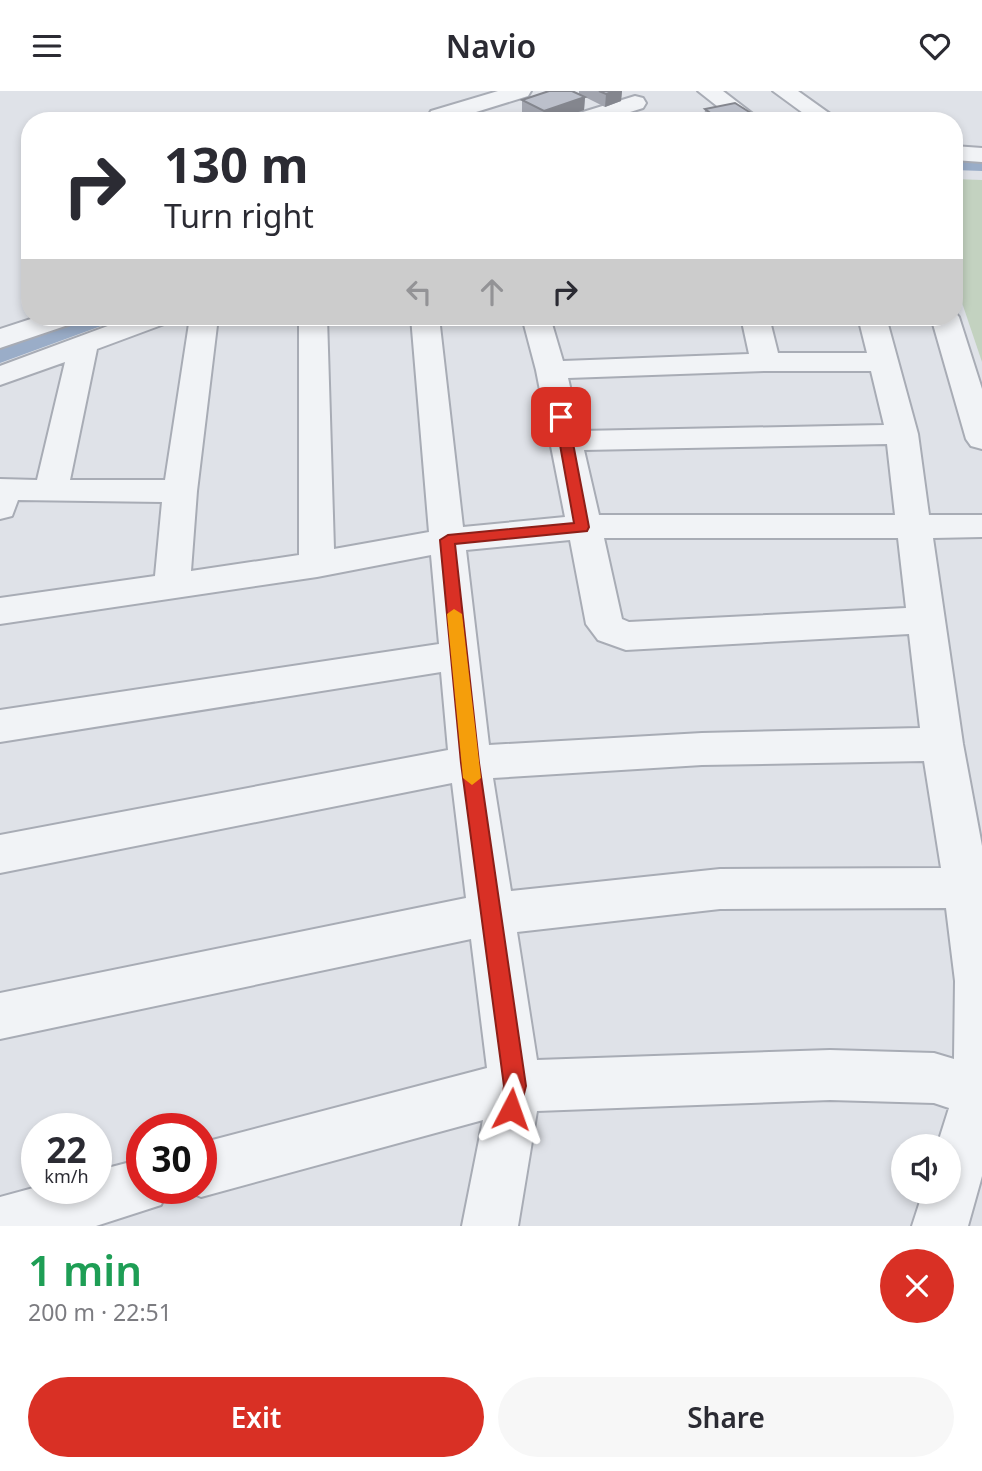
<!DOCTYPE html>
<html lang="en">
<head>
<meta charset="utf-8">
<style>
	:root { --surface:#fff; --page:#f7f7f7; --text:#2b2b33; --muted:#7c7c81; --accent:#d93025 }
	body { margin:0; font-family:"Noto Sans",sans-serif; background:var(--page); color:var(--text); height:100vh; display:flex; flex-direction:column; font-size:26px; white-space:nowrap }
	* { box-sizing:border-box; margin:0 }
	p { font-size:23px; color:var(--muted) }
	.icon { flex:none; width:38px; height:38px; fill:none; stroke:currentColor; stroke-width:2; stroke-linecap:round; stroke-linejoin:round }
	.map { position:relative; height:1135px; overflow:hidden }
	.drawer { display:flex; flex-direction:column; background:var(--surface); flex:1 }
	.drawer>* { flex:none }
	.top-card { position:absolute; left:21px; top:21px; width:942px; height:214px; border-radius:28px; box-shadow:0 4px 10px #0003; background:#fff; color:var(--text); overflow:hidden }
	.tools { position:absolute; left:891px; top:1043px; display:grid; gap:14px }
	.tools a { display:grid; place-items:center; width:70px; height:70px; border-radius:50%; background:var(--surface); box-shadow:0 4px 10px #0003; font-size:35px }
	.speed { position:absolute; left:21px; top:1022px; display:flex; gap:14px; font-size:35px; font-weight:700; text-align:center }
	.speed>* { display:grid; place-content:center; width:91px; height:91px; border-radius:50%; background:var(--surface); box-shadow:0 4px 10px #0003; line-height:1 }
	.speed small { font-size:18px; font-weight:400 }
	.speed .limit { border:10px solid #d22; background:#fff; color:#111 }
	.pin { position:absolute; display:grid; place-items:center; width:60px; height:60px; color:#fff; margin:-30px; border-radius:14px; box-shadow:0 4px 10px #0006 }
	.me { position:absolute; width:77px; margin:-38px; rotate:4deg; stroke-linejoin:round; filter:drop-shadow(0 0 5px #0008) }
	.turn { display:flex; align-items:center; gap:24px; height:147px; padding:0 28px; font-size:32px }
	.turn .icon { width:91px; height:91px; stroke-width:2.5 }
	.turn b { display:block; font-size:49px; line-height:60px }
	.lanes { display:flex; align-items:center; height:66px; padding:0 28px; background:#0003; justify-content:center; gap:35px; direction:ltr }
	.lanes .off { opacity:.35 }
	.round { display:grid; place-items:center; flex:none; width:74px; height:74px; border-radius:37px; background:var(--page) }
	.summary { display:flex; align-items:center; justify-content:space-between; height:119px; padding:0 28px }
	h1 { font-size:42px; font-weight:600; line-height:52px; color:#1e9e55 }
	.action { display:flex; gap:14px; margin-top:auto; padding:14px 28px }
	.action a { flex:1; height:80px; border-radius:42px; background:var(--accent); color:#fff; font-size:28px; font-weight:600; line-height:80px; text-align:center }
	.action a+a { background:var(--page); color:var(--text) }
	header { display:flex; justify-content:space-between; align-items:center; height:91px; padding:0 28px; background:var(--surface); font-size:32px; font-weight:600 }
	.map>svg:first-child { display:block }
	.green { fill:#c3d2c0 }
	.lines { fill:none; stroke-linecap:round; stroke-linejoin:round }
	.canal { fill:#9aadc8; fill-rule:evenodd }
	.minor-casing { stroke:#a8acb5; stroke-width:4 }
	.minor { fill:#f1f3f6; fill-rule:evenodd }
	.wall { fill:#a2a5af }
	.shaded-wall { fill:#84868e }
	.building { fill:#bcc0cb; stroke:#84868e; stroke-width:2 }
	.route { fill:#d93025; stroke:#8d1f18; stroke-width:2 }
	.slow { fill:#f59e0b }
</style>
</head>
<body>
<header><svg class="icon" aria-label="menu" viewBox="0 0 24 24"><path d="M4 6h16M4 12h16M4 18h16"/></svg>Navio<svg class="icon" aria-label="heart" viewBox="0 0 24 24"><path d="M12 20l-8-8c-3-5 5-10 8-4 3-6 11-1 8 4z"/></svg></header>
<div class="map">
<svg width="982" height="1135" viewBox="0 0 982 1135">
	<rect width="100%" height="100%" fill="#dfe2e8"/>
	<!-- green -->
	<path class="green" d="M954 88 982 89V271L954 188Z"/>
	<g class="lines">
		<!-- canal -->
		<path class="canal" d="M954 67 982 68V80L954 79Z
			M80 226H116L112 231 0 272V255Z"/>
		<defs>
			<path id="minor" d="M498 0H531L528 5 447 30H431L428 25 431 20Z
				M698 0H723L762 30H736Z
				M773 0H798L840 30H814Z
				M635 5 643 7 646 12 643 17 601 30H567L570 25Z
				M954 55 982 57V71L954 69Z
				M954 220 959 226 982 298V358L971 355 966 348 931 226H954Z
				M37 226H78L74 232 0 257V238Z
				M132 226H171L167 232 97 258 70 389H165L190 226H218L197 400 191 480 299 464V226H327L334 458 429 441 411 226H439L463 436 565 426 536 279 522 226H550L563 270 749 263 741 226H769L778 262H867L858 226H886L918 343 929 424H982V446L933 447 963 653 982 755V1085L968 1135H912L923 1101H948V1055H937L949 1017 934 1012 830 1009 537 1020 518 1135H462L483 1029 201 1106 182 1098 201 1097V1052L487 977 471 848 0 948V902L466 807 452 692 0 782V744L448 659 441 581 0 651V619L439 553 431 464 317 486 0 533V507L155 485 162 411 18 409 12 425 0 428V388L37 389 65 271 0 294V275ZM765 280H871L884 334 580 340 568 287ZM887 353 895 424H599L584 359ZM604 447H898L906 517 629 531 622 528ZM570 449 586 533 598 549 626 559 909 543 920 637 702 642 489 654 466 459ZM924 670 941 777 720 778 511 800 493 687 702 674ZM946 817 955 890 954 968 934 962 830 959 537 969 517 841 720 818Z
				M142 1068V1097H168L161 1114 96 1135H0V1106L37 1096 96 1097V1080Z"/>
		</defs>
		<!-- minor casing -->
		<use href="#minor" class="minor-casing"/>
		<!-- minor -->
		<use href="#minor" class="minor"/>
	</g>
	<!-- wall -->
	<path class="wall" d="M579 0H622L621 10 605 16 579 3Z
		M585 6 584 19 553 30H537L522 21V9Z
		M705 18 754 24 753 30H704Z"/>
	<!-- shaded-wall -->
	<path class="shaded-wall" d="M615 0H622L621 10 605 16 606 3Z
		M585 6 584 19 553 30H543L544 20Z
		M754 24 753 30H738Z"/>
	<!-- building -->
	<path class="building" d="M549 0H572L585 6 544 20 522 9Z
		M599 0H615L606 3Z
		M735 12 754 24 738 30H721L705 18Z"/>
	<!-- route -->
	<path class="route" d="M561 322 568 326 589 436 587 440 455 453 479 672 526 995 518 1026 511 1029 503 1026 500 1018 504 995 461 672 440 449 448 444 574 432 555 326Z"/>
	<!-- slow -->
	<path class="slow" d="M454 518 462 523 481 687 472 694 463 687 447 523Z"/>
</svg>
<div class="tools">
<a><svg class="icon" aria-label="sound" viewBox="0 0 24 24"><path d="M4 9h4l5-4v14l-5-4H4zM17 9q2 3 0 6"/></svg></a>
</div>
<div class="speed"><div>22<small>km/h</small></div><div class="limit">30</div></div>
<div class="pin" style="left:561px;top:326px;background:#d93025"><svg class="icon" aria-label="arrive" viewBox="0 0 24 24"><path d="M6 21V4h12l-3 4 3 4H6"/></svg></div>
<svg class="me" style="left:511px;top:1018px" viewBox="-20 -20 40 40"><path d="M0-17L14 15 0 8-14 15z" fill="#d93025" stroke="#fff" stroke-width="4"/></svg>
<div class="top-card">
<div class="turn"><svg class="icon" aria-label="right" viewBox="0 0 24 24"><path d="M7 20v-9h11M14 6l5 5-5 5"/></svg><div><b>130 m</b>Turn right</div></div>
<div class="lanes"><svg class="icon off" aria-label="left" viewBox="0 0 24 24"><path d="M17 20v-9H6M10 6l-5 5 5 5"/></svg><svg class="icon off" aria-label="ahead" viewBox="0 0 24 24"><path d="M12 20V5M6 11l6-6 6 6"/></svg><svg class="icon" aria-label="right" viewBox="0 0 24 24"><path d="M7 20v-9h11M14 6l5 5-5 5"/></svg></div>
</div>
</div>
<section class="drawer">
<div class="summary"><div><h1>1 min</h1><p>200 m · 22:51</p></div><a class="round" style="background:#d93025;color:#fff"><svg class="icon" aria-label="close" viewBox="0 0 24 24"><path d="M6 6l12 12M18 6L6 18"/></svg></a></div>
<div class="action"><a>Exit</a><a>Share</a></div>
</section>
</body>
</html>
